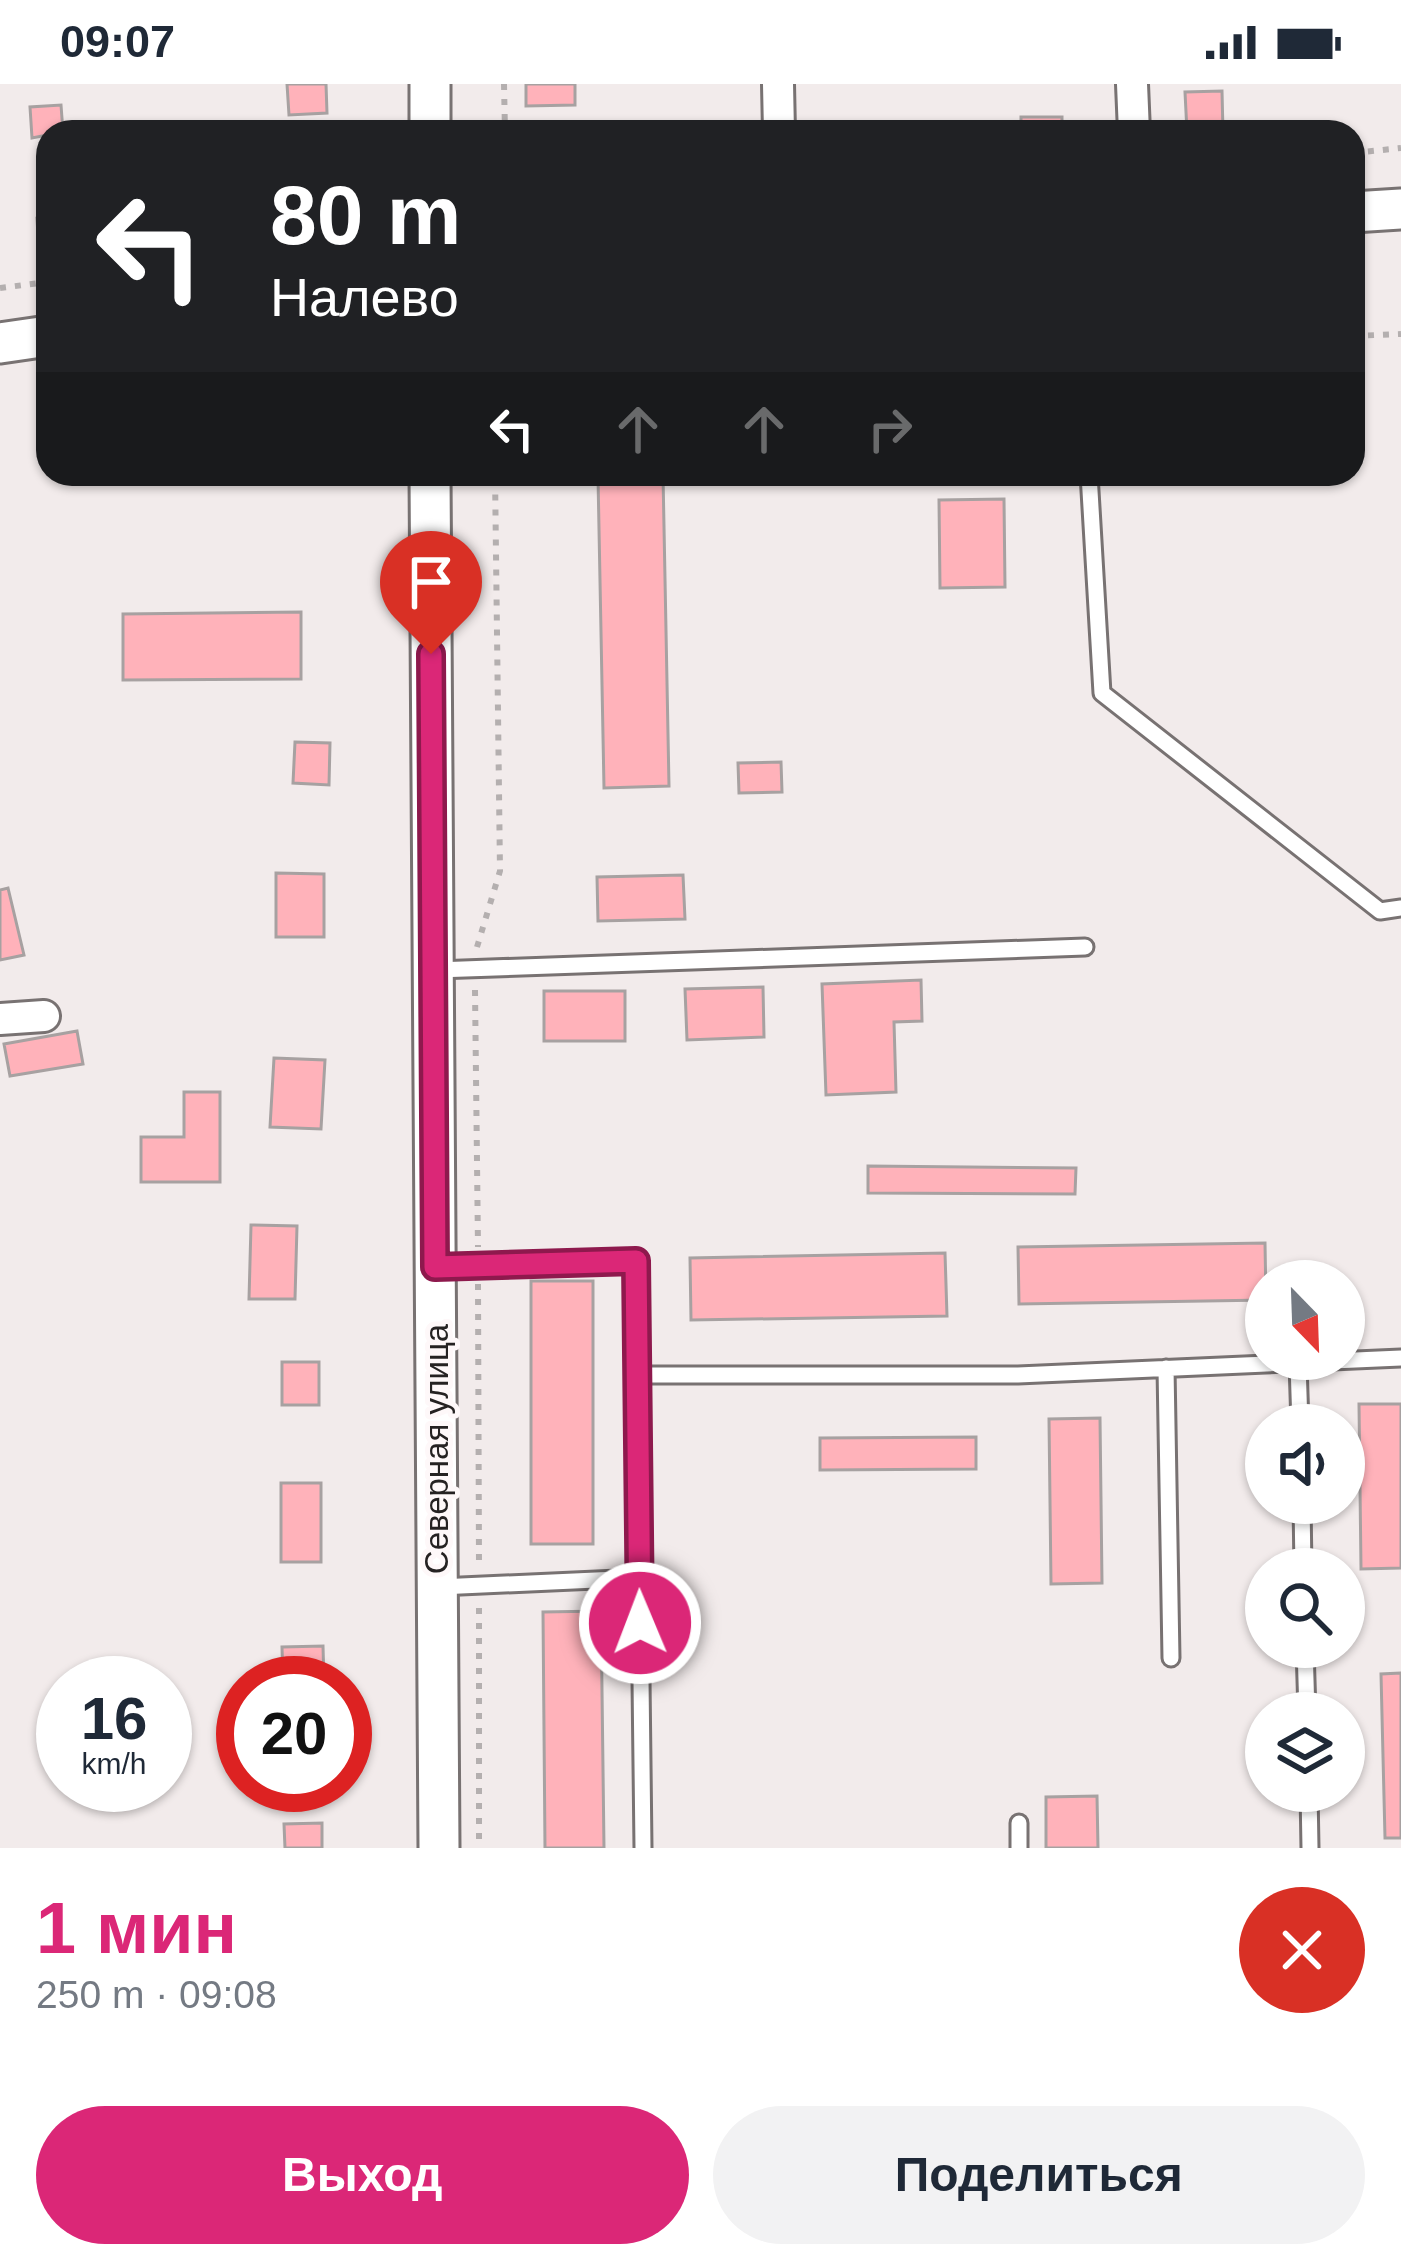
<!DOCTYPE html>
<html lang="ru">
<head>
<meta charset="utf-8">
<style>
	:root { --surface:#fff; --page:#f2f2f3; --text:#1f2937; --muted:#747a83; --accent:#db2777 }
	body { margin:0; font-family:Helvetica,sans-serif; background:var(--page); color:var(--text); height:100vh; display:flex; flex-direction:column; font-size:45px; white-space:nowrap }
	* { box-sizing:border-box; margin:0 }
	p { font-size:39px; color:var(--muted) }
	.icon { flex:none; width:66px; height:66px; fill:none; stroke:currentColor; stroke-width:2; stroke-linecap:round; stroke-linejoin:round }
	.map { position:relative; height:1764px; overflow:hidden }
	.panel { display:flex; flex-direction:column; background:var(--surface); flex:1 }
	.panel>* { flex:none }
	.hud { position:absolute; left:36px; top:36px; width:1329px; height:366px; border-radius:36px; box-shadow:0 3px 9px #0004; background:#202124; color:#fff; overflow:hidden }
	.needle { width:78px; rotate:157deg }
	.controls { position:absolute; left:1245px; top:1176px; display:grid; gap:24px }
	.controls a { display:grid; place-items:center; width:120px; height:120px; border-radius:50%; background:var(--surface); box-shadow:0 3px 9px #0004; font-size:60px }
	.speed { position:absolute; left:36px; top:1572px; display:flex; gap:24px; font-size:60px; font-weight:700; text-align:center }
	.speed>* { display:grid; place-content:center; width:156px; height:156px; border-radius:50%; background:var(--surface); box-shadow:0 3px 9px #0004; line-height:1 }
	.speed small { font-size:30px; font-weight:400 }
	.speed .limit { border:18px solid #d22; background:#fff; color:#111 }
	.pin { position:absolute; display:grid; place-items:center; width:102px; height:102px; color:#fff; margin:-123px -51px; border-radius:50% 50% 50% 0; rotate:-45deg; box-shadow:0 0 12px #0007 }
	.pin .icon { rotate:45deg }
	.me { position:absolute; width:132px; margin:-66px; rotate:359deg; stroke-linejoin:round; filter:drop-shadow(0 0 9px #0008) }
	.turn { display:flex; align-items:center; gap:42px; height:252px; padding:0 36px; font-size:54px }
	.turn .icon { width:156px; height:156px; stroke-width:2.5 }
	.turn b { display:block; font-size:84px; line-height:102px }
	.lanes { display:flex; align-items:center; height:114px; padding:0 36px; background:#0003; justify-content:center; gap:60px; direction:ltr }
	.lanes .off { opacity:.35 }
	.round { display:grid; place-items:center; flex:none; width:126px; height:126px; border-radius:63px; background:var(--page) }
	.head { display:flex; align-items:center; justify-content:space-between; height:204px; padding:0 36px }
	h1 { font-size:72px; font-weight:700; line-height:90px; color:var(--accent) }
	.button { display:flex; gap:24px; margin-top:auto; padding:24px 36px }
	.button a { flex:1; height:138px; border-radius:72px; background:var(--accent); color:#fff; font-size:48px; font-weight:700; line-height:138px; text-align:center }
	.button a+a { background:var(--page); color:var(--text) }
	.status { display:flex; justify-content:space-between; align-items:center; height:84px; padding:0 60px; background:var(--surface); direction:ltr }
	.status svg { height:33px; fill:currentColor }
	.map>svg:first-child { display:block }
	.building { fill:#ffb2ba; stroke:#a7a1a1; stroke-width:3 }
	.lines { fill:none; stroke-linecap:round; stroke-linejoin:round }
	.service-casing { stroke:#787272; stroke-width:21 }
	.minor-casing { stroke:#787272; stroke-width:36 }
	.tertiary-casing { stroke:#787272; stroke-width:45 }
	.path { stroke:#b4afaf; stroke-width:6; stroke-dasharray:6 9; stroke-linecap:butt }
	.service { stroke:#fff; stroke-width:15 }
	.minor { stroke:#fff; stroke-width:30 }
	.tertiary { stroke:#fff; stroke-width:39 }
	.route-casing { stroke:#8e194d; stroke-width:30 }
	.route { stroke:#db2777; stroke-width:21 }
	.labels { text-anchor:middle; stroke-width:10; stroke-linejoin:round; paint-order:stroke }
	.street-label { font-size:33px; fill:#252222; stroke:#fef8f9 }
</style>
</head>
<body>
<div class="status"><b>09:07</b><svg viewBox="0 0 49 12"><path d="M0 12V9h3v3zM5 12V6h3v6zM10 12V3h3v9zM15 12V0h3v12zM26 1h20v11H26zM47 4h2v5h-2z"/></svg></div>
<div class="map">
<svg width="1401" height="1764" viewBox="0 0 1401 1764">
	<rect width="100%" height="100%" fill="#f2ebeb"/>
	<!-- building -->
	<path class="building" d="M287 0H326L327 29 289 31Z
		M526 0H575V21L526 22Z
		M1222 7 1223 48H1187L1185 8Z
		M61 21 63 48 32 54 30 23Z
		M1021 33H1062V48H1021Z
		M48 133V170H39L37 134Z
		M753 390H1003V392L753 397Z
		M663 391 669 702 604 704 598 393Z
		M1004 415 1005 503 940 504 939 416Z
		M301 528V595L123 596V530Z
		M295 658 330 659 329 701 293 699Z
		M781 678 782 708 739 709 738 679Z
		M276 789 324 790V853H276Z
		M683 791 685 835 598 837 597 793Z
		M8 804 24 871 0 876V806Z
		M921 896 922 937 894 938 896 1008 826 1011 822 900Z
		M763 903 764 953 687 956 685 905Z
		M544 907H625V957H544Z
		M77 947 83 980 10 992 4 960Z
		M274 974 325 976 321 1045 270 1043Z
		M184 1008H220V1098H141V1053H184Z
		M868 1082 1076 1084 1075 1110 868 1109Z
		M251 1141 297 1142 295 1215H249Z
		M1265 1159 1266 1216 1019 1220 1018 1163Z
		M945 1169 947 1232 691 1236 690 1174Z
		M531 1197H593V1460H531Z
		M282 1278H319V1321H282Z
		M1359 1320H1401V1484L1361 1485Z
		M1100 1334 1102 1499 1051 1500 1049 1335Z
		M976 1353V1385L820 1386V1354Z
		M281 1399H321V1478H281Z
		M601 1527 604 1764H545L543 1528Z
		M323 1562 324 1599H283L282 1563Z
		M1401 1589V1754H1385L1381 1590Z
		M1097 1712 1098 1764H1046V1713Z
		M322 1739V1764H285L284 1740Z"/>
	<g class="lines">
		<defs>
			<path id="service" d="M1089 390 1102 609 1380 827 1401 824
				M436 886 1085 863
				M435 1183 636 1177 643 1764
				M1298 1279 1300 1341
				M1166 1284 1171 1574
				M636 1291H1018L1401 1274
				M1302 1419 1303 1485
				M439 1503 640 1494
				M1305 1563 1307 1629
				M1309 1707 1310 1764
				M1019 1739V1764"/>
			<path id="minor" d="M778 0 779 48
				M1132 0 1134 48
				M0 935 44 932"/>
			<path id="tertiary" d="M430 48V0
				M1353 128 1401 125
				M0 259 48 252
				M430 390 439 1764"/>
		</defs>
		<!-- service casing -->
		<use href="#service" class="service-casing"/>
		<!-- minor casing -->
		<use href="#minor" class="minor-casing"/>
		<!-- tertiary casing -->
		<use href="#tertiary" class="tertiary-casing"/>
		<!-- path -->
		<path class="path" d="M504 0 505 48
			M1353 69 1401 64
			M0 204 48 198
			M1353 252 1401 250
			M477 863 500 787 495 390
			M475 906 478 1163
			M478 1200 479 1481
			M479 1524V1764"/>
		<!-- service -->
		<use href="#service" class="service"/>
		<!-- minor -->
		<use href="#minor" class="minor"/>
		<!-- tertiary -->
		<use href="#tertiary" class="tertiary"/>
	</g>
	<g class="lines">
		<defs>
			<path id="route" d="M431 570 435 1183 636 1177 640 1539"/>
		</defs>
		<!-- route casing -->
		<use href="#route" class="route-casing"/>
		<!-- route -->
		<use href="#route" class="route"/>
	</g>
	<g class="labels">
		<!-- street labels -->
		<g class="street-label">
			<text transform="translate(436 1365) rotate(-90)" y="12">Северная улица</text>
		</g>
	</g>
</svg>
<div class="controls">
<a><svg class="needle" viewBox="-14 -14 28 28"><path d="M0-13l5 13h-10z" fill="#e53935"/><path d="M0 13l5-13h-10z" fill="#747a83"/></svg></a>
<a><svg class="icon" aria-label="sound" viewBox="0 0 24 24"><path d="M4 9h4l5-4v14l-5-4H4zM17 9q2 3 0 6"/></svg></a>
<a><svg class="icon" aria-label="search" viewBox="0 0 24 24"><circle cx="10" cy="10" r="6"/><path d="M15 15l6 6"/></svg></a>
<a><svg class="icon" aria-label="layers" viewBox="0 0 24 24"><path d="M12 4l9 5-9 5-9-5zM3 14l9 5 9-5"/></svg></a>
</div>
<div class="speed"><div>16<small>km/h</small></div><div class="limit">20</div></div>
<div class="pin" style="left:431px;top:570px;background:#d93025"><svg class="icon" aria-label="arrive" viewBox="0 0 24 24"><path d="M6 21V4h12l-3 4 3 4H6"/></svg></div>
<svg class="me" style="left:640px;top:1539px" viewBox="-20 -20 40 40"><circle r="17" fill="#db2777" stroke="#fff" stroke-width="3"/><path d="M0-11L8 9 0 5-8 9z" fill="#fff"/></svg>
<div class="hud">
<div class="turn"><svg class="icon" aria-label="left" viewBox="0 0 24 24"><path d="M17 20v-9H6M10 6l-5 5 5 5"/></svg><div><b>80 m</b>Налево</div></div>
<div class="lanes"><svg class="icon" aria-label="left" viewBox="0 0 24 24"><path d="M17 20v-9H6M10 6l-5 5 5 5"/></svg><svg class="icon off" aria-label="ahead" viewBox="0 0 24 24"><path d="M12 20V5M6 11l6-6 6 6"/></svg><svg class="icon off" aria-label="ahead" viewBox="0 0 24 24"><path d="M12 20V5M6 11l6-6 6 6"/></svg><svg class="icon off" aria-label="right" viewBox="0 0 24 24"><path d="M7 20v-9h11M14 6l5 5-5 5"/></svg></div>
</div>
</div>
<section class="panel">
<div class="head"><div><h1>1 мин</h1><p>250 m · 09:08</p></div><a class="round" style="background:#d93025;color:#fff"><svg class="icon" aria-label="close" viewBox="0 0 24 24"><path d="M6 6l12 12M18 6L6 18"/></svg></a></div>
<div class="button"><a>Выход</a><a>Поделиться</a></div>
</section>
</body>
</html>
